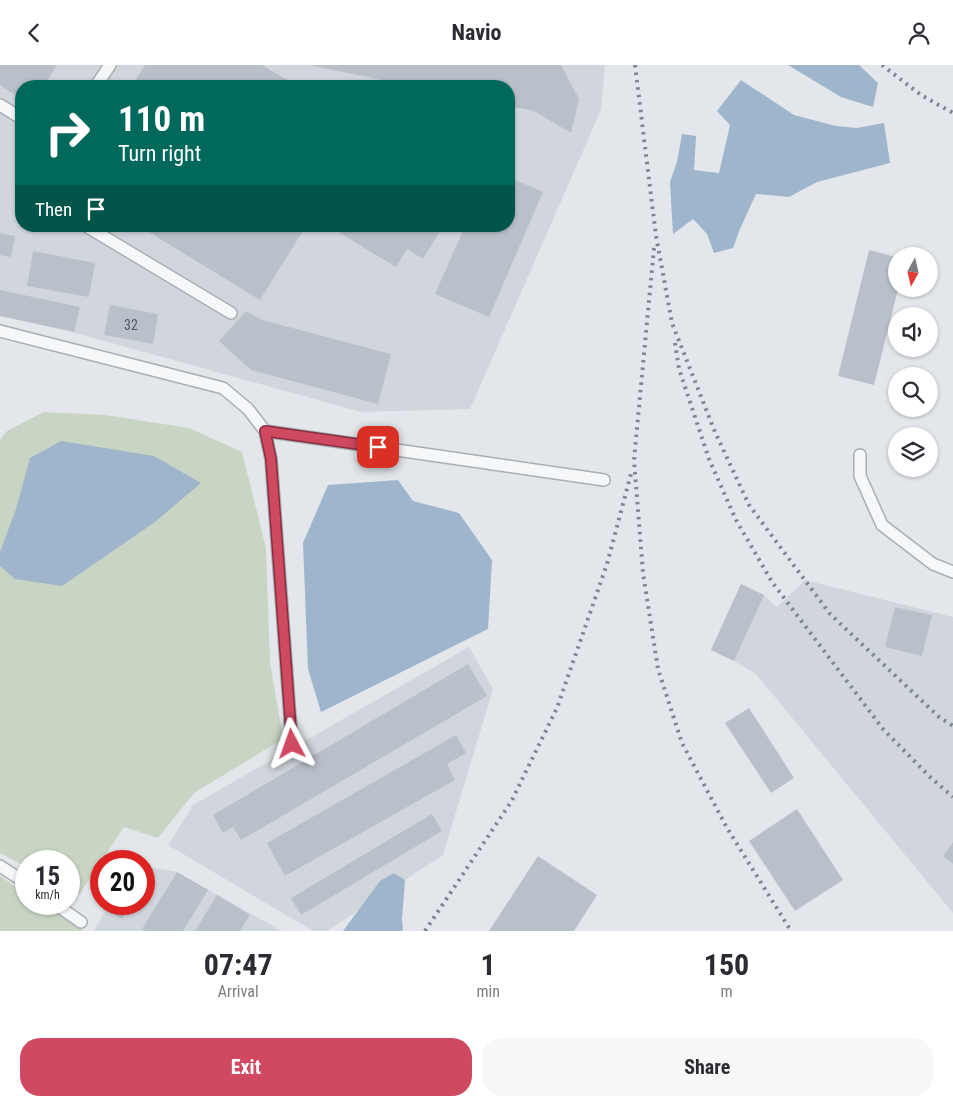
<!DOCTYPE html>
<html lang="en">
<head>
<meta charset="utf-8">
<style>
	:root { --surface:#fff; --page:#f7f7f7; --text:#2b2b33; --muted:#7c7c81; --accent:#cf4961 }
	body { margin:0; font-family:"Roboto Condensed",sans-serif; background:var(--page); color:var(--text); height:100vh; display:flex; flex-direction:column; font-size:19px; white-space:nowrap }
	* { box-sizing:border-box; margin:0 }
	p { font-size:16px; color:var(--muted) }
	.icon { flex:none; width:28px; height:28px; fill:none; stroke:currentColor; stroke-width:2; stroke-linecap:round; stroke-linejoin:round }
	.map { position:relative; height:866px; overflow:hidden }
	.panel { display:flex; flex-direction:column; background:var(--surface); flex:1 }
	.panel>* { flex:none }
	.hud { position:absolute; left:15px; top:15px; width:500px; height:152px; border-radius:20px; box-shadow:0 1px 4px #0004; background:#00695c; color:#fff; overflow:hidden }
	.needle { width:32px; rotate:188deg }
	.tools { position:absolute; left:888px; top:182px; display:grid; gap:10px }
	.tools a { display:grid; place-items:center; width:50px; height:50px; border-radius:50%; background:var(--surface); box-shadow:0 1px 4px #0004; font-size:25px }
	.speed { position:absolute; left:15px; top:785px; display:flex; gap:10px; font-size:25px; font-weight:700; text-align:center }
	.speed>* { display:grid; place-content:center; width:65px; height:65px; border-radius:50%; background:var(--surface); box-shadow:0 1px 4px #0004; line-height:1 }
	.speed small { font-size:12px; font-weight:400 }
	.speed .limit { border:8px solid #d22; background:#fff; color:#111 }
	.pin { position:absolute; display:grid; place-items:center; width:42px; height:42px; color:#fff; margin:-21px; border-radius:10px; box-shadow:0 2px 8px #0006 }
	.me { position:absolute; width:55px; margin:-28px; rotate:356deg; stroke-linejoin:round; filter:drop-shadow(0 0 4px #0008) }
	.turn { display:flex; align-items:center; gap:18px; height:105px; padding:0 20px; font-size:22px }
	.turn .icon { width:65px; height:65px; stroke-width:2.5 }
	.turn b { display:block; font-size:35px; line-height:42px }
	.then { display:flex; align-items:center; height:48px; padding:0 20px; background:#0003; gap:10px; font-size:19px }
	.eta { display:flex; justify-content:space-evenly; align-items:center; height:85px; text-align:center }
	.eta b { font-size:30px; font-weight:700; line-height:35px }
	.action { display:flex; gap:10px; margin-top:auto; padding:10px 20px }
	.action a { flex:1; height:58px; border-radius:20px; background:var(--accent); color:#fff; font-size:20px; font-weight:700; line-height:58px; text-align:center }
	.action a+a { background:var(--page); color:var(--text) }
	header { display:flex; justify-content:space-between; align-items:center; height:65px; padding:0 20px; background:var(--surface); font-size:22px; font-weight:700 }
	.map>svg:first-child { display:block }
	.built { fill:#d1d6dd; fill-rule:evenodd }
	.green { fill:#c9d5c4 }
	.water { fill:#9eb5cb }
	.building { fill:#bac0c9 }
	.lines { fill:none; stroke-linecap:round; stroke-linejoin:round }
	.lane-casing { stroke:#a8aeb6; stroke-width:14 }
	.lane { stroke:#f6f7f9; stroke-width:11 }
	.rail { stroke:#7c8695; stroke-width:4; stroke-dasharray:2.5 5; stroke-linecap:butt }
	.route-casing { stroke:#872f3f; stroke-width:12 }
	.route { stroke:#cf4961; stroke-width:9 }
	.labels { text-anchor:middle; stroke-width:5; stroke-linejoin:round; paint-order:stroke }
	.number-label { font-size:14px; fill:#4f5765 }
</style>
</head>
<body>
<header><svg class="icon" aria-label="back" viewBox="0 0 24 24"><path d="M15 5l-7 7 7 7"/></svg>Navio<svg class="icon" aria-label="person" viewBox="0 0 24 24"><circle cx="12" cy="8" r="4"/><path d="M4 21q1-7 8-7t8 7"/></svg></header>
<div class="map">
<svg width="953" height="866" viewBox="0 0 953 866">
	<rect width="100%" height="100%" fill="#e3e7eb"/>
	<!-- built -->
	<path class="built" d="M0 0H605L601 45 470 344 361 347 0 247ZM21 21H509V161H21Z
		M805 515 953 552V848L756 609 734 596 711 585 741 519 764 530 777 542Z
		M469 582 493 624 443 790 327 866H313L168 780 193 740Z
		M144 801 177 807 282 866H93L110 839H144Z"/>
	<!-- green -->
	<path class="green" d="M44 347 105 350 189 363 242 387 266 483 270 597 283 674 194 728 158 773 124 762 79 830 69 825V796H26V802L0 788V375L7 366Z
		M0 811 26 829V839H42L84 866H0Z"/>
	<!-- water -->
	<path class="water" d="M788 0H859L878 18 873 42 841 32Z
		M741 15 794 50 836 61 857 63 884 58 890 98 817 117 789 132 756 129 740 164 733 183 714 188 707 169 693 154 673 169 670 117 677 97 682 69 696 71 694 105 719 108 730 60 717 46Z
		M61 376 154 391 201 418 155 457 62 521 15 514 0 501V487L16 444 30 393Z
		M398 415 413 436 459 448 492 495 488 564 321 647 308 604 303 478 328 420Z
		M394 808 405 815 402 854 403 864 402 866H343L380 816Z"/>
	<!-- building -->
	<path class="building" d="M0 0H57L44 21H21V34L0 20Z
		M145 0H262L297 21H137L133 19Z
		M313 0H561L579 34 571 68 534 46 509 41V21H413L313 1Z
		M509 112 543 127 489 252 435 229 465 161H509Z
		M139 161H306L260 235Z
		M328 161H443L423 194 407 184 396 202Z
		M0 168 15 171 11 192 0 190Z
		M869 185 896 192V224H898L874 320 838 311Z
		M33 186 95 198 89 232 27 221Z
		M0 225 80 242 74 267 0 251Z
		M110 240 158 249 153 279 104 270Z
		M246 246 262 255 391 289 378 339 251 305 219 276Z
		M741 519 764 530 734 596 711 585Z
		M895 542 932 550 922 591 885 582Z
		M468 599 487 631 241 775 233 762 223 768 213 750Z
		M749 643 794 713 771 728 725 658Z
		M456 670 466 688 447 699 455 715 285 811 267 778Z
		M797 744 843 815 795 846 749 776Z
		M432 749 442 766 301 850 291 833Z
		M953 777V799L943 791Z
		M538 791 597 830 574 866H489Z
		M144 804 152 809 144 821Z
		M177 807 208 825 183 866H145L142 864Z
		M217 830 250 850 240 866H195Z
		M110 839H132L122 854 107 844Z"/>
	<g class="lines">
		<defs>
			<path id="lane" d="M96 21 110 0
				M0 40 21 53
				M86 161 231 248
				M0 266 223 323 248 344 265 366 271 394 292 679
				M265 366 604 415
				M860 390V411L882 460 933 499 953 507
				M0 801 26 818
				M55 839 81 857"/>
		</defs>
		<!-- lane casing -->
		<use href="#lane" class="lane-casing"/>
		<!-- lane -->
		<use href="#lane" class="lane"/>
		<!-- rail -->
		<path class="rail" d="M635 0 656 171 672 258 715 367 749 440 830 549 939 652 953 661
			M882 0 921 30 953 48
			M654 183 634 395 643 508 658 604 682 678 727 763 791 866
			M675 278 679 304 709 394 736 455 772 517 883 664 930 712 953 732
			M425 866 511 737 557 643 607 499 632 405"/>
	</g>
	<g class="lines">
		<defs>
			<path id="route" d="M292 679 271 394 265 366 378 382"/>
		</defs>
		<!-- route casing -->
		<use href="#route" class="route-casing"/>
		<!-- route -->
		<use href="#route" class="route"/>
	</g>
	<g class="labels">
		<!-- number labels -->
		<g class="number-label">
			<text x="131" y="265">32</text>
		</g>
	</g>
</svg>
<div class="tools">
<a><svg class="needle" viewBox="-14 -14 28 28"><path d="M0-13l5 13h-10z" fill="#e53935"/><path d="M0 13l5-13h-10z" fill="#7c7c81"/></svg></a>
<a><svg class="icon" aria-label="sound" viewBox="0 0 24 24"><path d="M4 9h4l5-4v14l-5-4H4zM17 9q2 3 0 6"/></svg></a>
<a><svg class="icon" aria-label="search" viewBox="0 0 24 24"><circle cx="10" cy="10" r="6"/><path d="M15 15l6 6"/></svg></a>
<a><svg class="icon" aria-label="layers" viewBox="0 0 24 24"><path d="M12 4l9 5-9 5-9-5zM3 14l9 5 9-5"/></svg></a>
</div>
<div class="speed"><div>15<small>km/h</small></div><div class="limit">20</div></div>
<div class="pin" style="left:378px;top:382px;background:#d93025"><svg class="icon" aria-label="arrive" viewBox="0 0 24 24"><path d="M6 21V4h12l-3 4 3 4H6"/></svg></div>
<svg class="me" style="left:292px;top:679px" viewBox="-20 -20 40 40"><path d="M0-17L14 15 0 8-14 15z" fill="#cf4961" stroke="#fff" stroke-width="4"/></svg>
<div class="hud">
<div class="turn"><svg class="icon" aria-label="right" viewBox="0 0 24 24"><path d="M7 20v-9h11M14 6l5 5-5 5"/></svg><div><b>110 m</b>Turn right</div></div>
<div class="then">Then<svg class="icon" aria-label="arrive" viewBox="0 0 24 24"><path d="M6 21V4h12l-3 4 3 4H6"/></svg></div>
</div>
</div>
<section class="panel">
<div class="eta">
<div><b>07:47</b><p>Arrival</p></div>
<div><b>1</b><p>min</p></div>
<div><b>150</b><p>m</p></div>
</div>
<div class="action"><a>Exit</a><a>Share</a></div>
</section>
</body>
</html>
